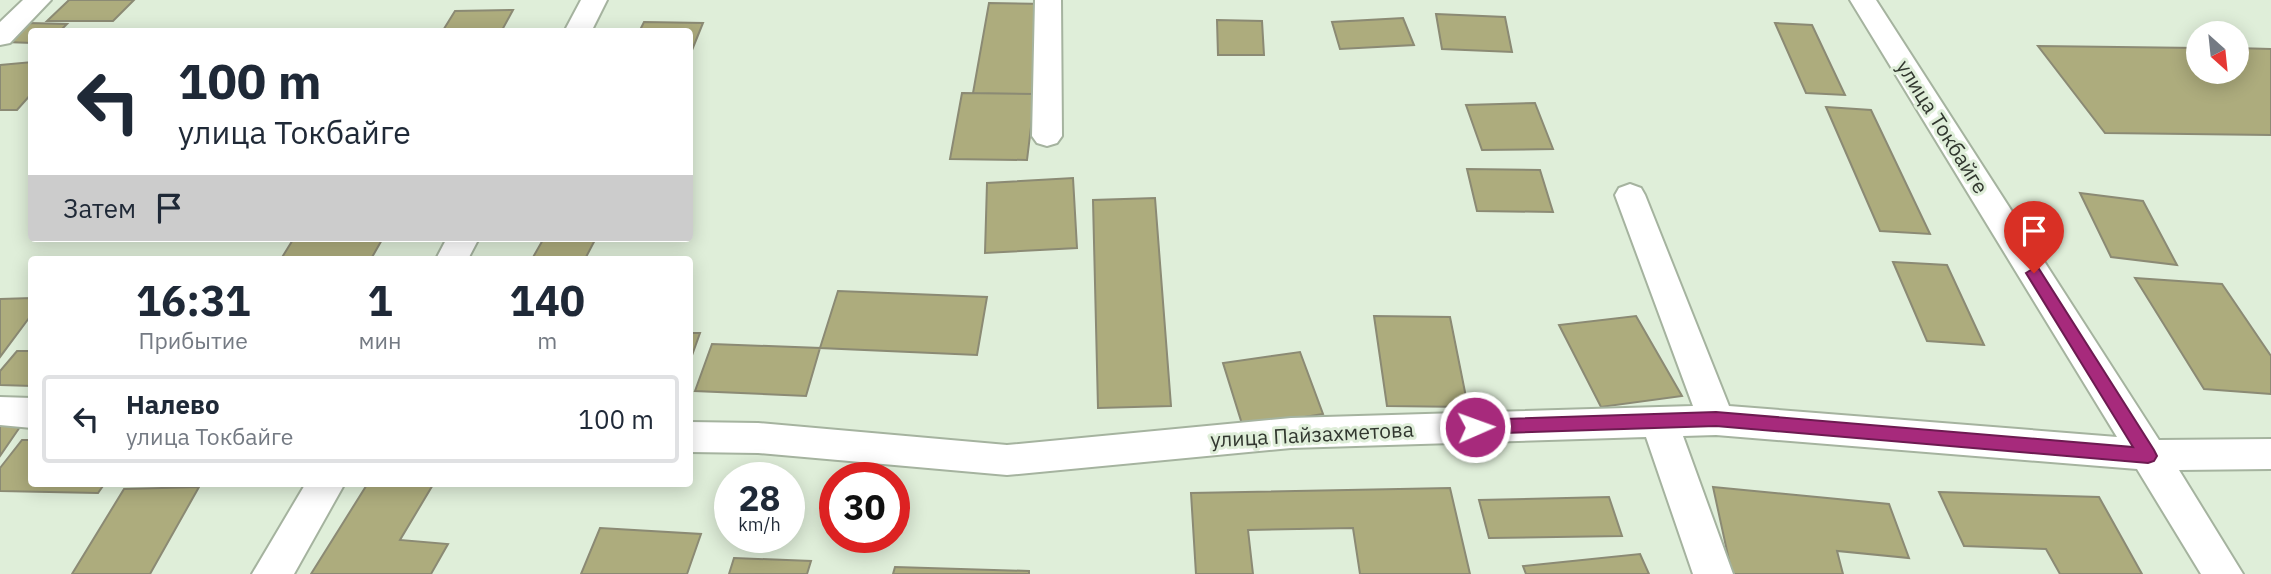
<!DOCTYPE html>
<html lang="ru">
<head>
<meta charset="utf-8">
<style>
	:root { --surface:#fff; --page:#f2f2f3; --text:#1f2937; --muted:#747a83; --line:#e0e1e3 }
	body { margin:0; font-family:"IBM Plex Sans",sans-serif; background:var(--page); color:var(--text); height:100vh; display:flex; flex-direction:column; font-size:26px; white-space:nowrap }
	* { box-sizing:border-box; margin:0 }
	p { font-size:23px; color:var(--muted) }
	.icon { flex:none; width:38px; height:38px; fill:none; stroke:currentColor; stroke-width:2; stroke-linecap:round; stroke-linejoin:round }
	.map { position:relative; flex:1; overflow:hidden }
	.panel { position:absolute; left:28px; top:256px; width:665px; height:231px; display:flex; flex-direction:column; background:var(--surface); border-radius:7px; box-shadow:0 4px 18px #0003 }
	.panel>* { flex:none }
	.guide { position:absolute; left:28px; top:28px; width:665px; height:214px; border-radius:7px; box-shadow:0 4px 18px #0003; background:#fff; color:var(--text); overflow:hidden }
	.needle { width:46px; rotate:153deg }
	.fabs { position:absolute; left:2186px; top:21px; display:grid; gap:14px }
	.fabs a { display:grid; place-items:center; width:63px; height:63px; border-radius:50%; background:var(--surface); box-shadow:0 4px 18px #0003; font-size:35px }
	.speed { position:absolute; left:714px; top:462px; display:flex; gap:14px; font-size:35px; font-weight:700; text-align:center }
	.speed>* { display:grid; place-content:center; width:91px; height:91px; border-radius:50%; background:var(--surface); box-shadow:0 4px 18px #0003; line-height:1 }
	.speed small { font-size:18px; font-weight:400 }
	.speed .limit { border:10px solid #d22; background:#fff; color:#111 }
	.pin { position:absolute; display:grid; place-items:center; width:60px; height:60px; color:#fff; margin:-72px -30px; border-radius:50% 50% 50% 0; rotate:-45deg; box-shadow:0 0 7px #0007 }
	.pin .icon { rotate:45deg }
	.me { position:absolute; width:77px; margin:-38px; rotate:88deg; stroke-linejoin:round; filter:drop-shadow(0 0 5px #0008) }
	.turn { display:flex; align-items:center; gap:24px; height:147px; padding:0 35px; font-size:32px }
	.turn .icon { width:91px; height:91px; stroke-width:2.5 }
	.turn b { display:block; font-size:49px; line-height:60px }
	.then { display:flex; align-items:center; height:66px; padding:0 35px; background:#0003; gap:14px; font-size:26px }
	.eta { display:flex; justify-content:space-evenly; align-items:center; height:119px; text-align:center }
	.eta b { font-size:42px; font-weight:700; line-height:49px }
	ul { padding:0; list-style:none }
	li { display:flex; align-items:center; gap:21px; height:88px; margin:0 14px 10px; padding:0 21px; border:4px solid var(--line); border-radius:7px }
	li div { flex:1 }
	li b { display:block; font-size:26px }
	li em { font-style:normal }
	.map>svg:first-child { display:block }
	.building { fill:#adac7d; stroke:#8b8a74; stroke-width:2 }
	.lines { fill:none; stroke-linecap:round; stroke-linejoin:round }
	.street-casing { stroke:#a5b39f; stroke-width:4 }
	.street { fill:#fff; fill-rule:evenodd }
	.route { fill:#a72a7c; stroke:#6d1b51; stroke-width:2 }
	.labels { text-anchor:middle; stroke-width:6; stroke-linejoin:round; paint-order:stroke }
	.street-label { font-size:21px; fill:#31372f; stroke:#dfeed9 }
</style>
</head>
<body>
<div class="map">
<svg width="2271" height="574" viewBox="0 0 2271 574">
	<rect width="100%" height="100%" fill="#dfeed9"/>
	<!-- building -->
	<path class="building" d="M69 0H134L113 21H47Z
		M989 3 1046 4 1035 94 973 93Z
		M513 10 501 32H442L455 11Z
		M1436 14 1505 17 1512 52 1442 49Z
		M1403 18 1414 45 1340 49 1332 22Z
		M1217 20 1262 21 1264 55H1218Z
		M644 22 703 23 690 55V32H639Z
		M29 23 67 24 59 32H32V43L7 42Z
		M1775 23 1812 25 1845 95 1806 93Z
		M2038 46 2198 48V72H2236V48L2271 49V135L2105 133Z
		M32 62V93L17 110H0V65Z
		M962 93 1035 94 1027 160 950 159Z
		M1535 103 1553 149 1482 150 1466 105Z
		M1826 107 1871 110 1930 234 1880 231Z
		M1467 169 1540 170 1553 212 1477 211Z
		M1073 178 1077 248 985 253 987 183Z
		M2080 193 2143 201 2177 265 2111 257Z
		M1155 198 1171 406 1098 408 1093 200Z
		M294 238H383L371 259H281Z
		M544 238H596L585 259H532Z
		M1893 262 1947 265 1984 345 1927 341Z
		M2135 278 2222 284 2271 356V394L2204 389Z
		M838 291 987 297 977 355 820 348Z
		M32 298V314L0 357V299Z
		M1374 316 1450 317 1468 407 1387 406Z
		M1636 316 1682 396 1601 407 1559 325Z
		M690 333H700L690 361Z
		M712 344 820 348 806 396 695 391Z
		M17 351H32V386L0 385V371Z
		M1300 352 1323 414 1243 427 1223 363Z
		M22 424 0 456V425Z
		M22 440H32V483H105L98 493 0 491V468Z
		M368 483H434L400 540 448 544 431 574H311Z
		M199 487 150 574H72L124 489Z
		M1713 487 1889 504 1909 558 1837 551 1843 574H1732Z
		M1450 488 1470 574H1360L1353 528 1248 530 1253 574H1196L1191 493Z
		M1939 492 2099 497 2142 574H2060L2046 549 1964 546Z
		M1609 497 1622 536 1489 538 1479 500Z
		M600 528 701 534 687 574H581Z
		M1640 554 1649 574H1526L1523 566Z
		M734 558 811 561 807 574H729Z
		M895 567 1029 571V574H893Z"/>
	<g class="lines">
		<defs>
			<path id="street" d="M23 0H51L10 43 0 45V22Z
				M581 0H607L591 32H564Z
				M1035 0H1061L1062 136 1057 143 1047 146 1037 143 1032 136Z
				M1850 0H1876L2159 440 2271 439V469L2179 470 2243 574H2201L2137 469 1716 435 1683 436 1733 574H1693L1646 437 1291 448 1007 475 758 453 690 452V422L758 423 1007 445 1291 418 1693 406 1615 195 1619 188 1630 184 1641 188 1645 195 1729 406 2117 437Z
				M447 238H479L468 259H436Z
				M0 397 32 398V428L0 425Z
				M306 483H345L294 574H252Z"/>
		</defs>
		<!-- street casing -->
		<use href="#street" class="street-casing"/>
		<!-- street -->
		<use href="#street" class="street"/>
	</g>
	<!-- route -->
	<path class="route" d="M2034 268 2039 269 2154 450 2157 456 2154 461 2148 463 1716 426 1475 434 1469 432 1466 427 1469 422 1475 420 1716 412 2133 447 2026 273Z"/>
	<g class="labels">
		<!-- street labels -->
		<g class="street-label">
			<text transform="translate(1942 127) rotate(58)" y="7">улица Токбайге</text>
			<text transform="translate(1312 435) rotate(-3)" y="7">улица Пайзахметова</text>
		</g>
	</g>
</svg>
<div class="fabs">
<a><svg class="needle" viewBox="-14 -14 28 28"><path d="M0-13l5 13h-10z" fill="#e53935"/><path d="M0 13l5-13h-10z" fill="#747a83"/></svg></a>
</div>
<div class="speed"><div>28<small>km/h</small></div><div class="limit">30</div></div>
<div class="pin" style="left:2034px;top:273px;background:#d93025"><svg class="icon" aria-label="arrive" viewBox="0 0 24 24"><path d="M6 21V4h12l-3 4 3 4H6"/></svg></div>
<svg class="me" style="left:1475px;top:427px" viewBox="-20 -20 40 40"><circle r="17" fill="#a72a7c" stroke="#fff" stroke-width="3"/><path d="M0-11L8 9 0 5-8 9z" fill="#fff"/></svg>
<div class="guide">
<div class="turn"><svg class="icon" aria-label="left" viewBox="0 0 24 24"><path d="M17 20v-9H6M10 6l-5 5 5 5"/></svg><div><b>100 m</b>улица Токбайге</div></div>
<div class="then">Затем<svg class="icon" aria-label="arrive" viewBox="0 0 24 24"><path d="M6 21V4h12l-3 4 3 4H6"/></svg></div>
</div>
<section class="panel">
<div class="eta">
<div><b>16:31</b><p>Прибытие</p></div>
<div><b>1</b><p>мин</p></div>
<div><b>140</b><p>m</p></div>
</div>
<ul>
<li><svg class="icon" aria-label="left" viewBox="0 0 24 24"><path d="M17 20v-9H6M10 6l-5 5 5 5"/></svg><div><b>Налево</b><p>улица Токбайге</p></div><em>100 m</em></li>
</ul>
</section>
</div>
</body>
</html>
